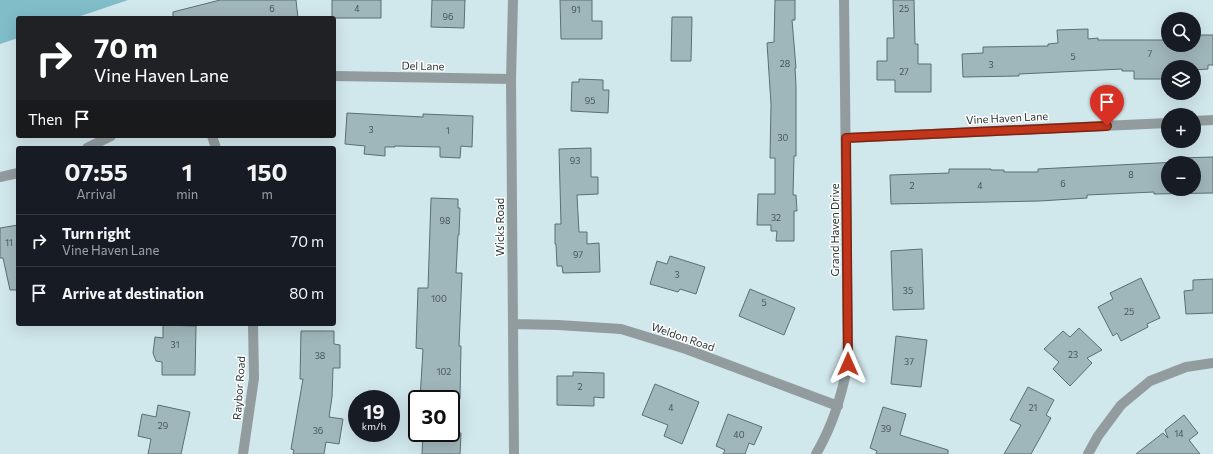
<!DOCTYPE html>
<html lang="en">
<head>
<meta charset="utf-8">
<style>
	:root { --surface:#171b24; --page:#20242c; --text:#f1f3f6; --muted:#9ea1a6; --line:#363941 }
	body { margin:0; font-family:Commissioner,sans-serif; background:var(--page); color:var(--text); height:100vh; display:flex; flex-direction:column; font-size:15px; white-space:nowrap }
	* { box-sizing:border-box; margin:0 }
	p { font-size:13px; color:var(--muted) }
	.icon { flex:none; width:22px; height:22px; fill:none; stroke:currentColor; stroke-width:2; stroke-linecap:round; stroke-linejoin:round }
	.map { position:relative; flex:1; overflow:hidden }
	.side { position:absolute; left:16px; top:146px; width:320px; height:180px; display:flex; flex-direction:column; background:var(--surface); border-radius:4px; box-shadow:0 4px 16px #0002 }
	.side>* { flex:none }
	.hud { position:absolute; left:16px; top:16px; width:320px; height:122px; border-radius:4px; box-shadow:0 4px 16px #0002; background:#202124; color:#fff; overflow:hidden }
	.fabs { position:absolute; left:1161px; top:12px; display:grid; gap:8px }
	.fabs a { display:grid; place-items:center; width:40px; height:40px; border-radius:50%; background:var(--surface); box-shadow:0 4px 16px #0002; font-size:20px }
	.speed { position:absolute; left:348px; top:390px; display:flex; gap:8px; font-size:20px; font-weight:700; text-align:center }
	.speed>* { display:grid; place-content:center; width:52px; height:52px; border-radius:50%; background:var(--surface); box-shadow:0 4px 16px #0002; line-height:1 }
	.speed small { font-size:10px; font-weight:400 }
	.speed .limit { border:2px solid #111; border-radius:6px; background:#fff; color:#111 }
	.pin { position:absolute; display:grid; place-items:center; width:34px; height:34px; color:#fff; margin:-41px -17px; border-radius:50% 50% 50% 0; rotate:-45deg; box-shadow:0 0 4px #0007 }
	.pin .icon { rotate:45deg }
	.me { position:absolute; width:44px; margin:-22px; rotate:0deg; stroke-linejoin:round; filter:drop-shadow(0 0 3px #0008) }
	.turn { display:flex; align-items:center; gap:14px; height:84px; padding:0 12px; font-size:18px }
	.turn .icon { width:52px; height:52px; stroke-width:2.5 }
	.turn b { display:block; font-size:28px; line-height:34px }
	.then { display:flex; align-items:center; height:38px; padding:0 12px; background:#0003; gap:8px; font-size:15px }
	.eta { display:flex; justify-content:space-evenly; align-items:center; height:68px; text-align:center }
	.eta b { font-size:24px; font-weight:700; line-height:28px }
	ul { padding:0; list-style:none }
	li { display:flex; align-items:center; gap:12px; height:52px; padding:0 12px; border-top:1px solid var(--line) }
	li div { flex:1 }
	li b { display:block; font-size:15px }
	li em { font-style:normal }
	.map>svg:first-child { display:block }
	.green { fill:#81bcc9 }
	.building { fill:#9fb6bb; stroke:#5a6f73; fill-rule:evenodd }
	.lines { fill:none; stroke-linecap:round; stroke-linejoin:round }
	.street { stroke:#929c9e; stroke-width:10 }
	.route-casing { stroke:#7d2312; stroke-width:10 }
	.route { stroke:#c1361b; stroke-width:7 }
	.labels { text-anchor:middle; stroke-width:3; stroke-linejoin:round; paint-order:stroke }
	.number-label { font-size:9px; fill:#485457 }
	.street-label { font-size:11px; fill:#2b3436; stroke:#fff }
</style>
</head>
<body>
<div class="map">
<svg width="1213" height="454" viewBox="0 0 1213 454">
	<rect width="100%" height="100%" fill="#d0e7ec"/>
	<!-- green -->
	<path class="green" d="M0 0H128L75 18H18V38L0 44Z"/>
	<!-- building -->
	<path class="building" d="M220 0H296L298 18H173V12Z
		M332 0H381V18H332Z
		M432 0H465L464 28 431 27Z
		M560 0H592V21H602V39H561Z
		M775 0H795V20H792L796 68H795L796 86V156H794L793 195H796L797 211H794V241H776L777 231H771V225H757L758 194H775V158H770L771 104 767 43 774 42Z
		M893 0H914L915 44H918V64H931V92H895V80H877V61H887V38H894Z
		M672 17H692L691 61H671Z
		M1088 29V39L1098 38V40H1168V45H1194L1195 35H1213V65H1208V69L1194 70V67H1168V79H1134V71H1122V69L1019 74V76L963 77 962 54 983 53V47L1048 46V44L1058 43 1057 30Z
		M579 79 603 80V90H609L608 113 571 111 572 82H579Z
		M347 113 423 117V114L473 116 472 147 461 146 460 158 440 157V147L395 146V147H385V156L364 154 365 146 345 144Z
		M591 148V177H598V194L577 195 579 232H587V244L599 243 600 272 563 273 562 266H557L556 244H555V224H561L559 149Z
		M1213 157V193L1154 194V192L1087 195V198L1040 201 891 204 890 175 949 173V169H991V170H1004V172H1038V169L1178 162V158ZM1168 163H1194V189H1168Z
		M431 198 458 199V208H460L459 235H458L456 273H462L459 346H461L460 399H420L423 349 416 348 418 288H428Z
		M18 225V290H10L3 258H0V228Z
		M922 249 924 309 893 310 891 251Z
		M670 256 705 267 696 294 680 289 678 292 650 284 657 261 667 264Z
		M1141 278 1160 318 1147 324 1148 327 1121 341 1117 333 1113 336 1098 307 1113 299 1110 293Z
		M1213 279V313L1186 314 1184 291 1193 290V280Z
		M750 289 795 308 784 335 739 316Z
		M163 325 196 326 195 375H162V362L156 361 153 353 155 337 163 338Z
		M1079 328 1102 350 1087 358 1092 363 1070 386 1053 369 1059 362 1044 349 1063 331 1070 337Z
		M301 331H334V344L340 345V368H333L332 397 329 417 343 419 339 444 326 442 324 454H293L294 450 291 449 303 379H300Z
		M896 336 927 340 921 387 891 384Z
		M573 372 604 373V398L594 397V406L557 405V376H573Z
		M655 384 699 402 682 444 664 436 668 425 642 415Z
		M1028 387 1054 400 1046 415 1051 418 1031 454H1004L1021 425 1010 420Z
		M158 405 190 412 181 454H148L151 439 138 436 142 414 156 417Z
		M883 407 906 414 900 435 948 450V454H876L877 451 870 448Z
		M728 414 762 427 754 445 749 443 745 454H723L725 450 716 446Z
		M1184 415 1198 433 1189 440 1200 454H1136L1163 433 1168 438 1165 430Z
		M423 433H461L460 454H422Z"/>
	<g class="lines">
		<!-- street -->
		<path class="street" d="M513 0 511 79 514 454
			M334 76 511 79
			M1194 121 1213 120
			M212 136 216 148
			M846 138 1168 123
			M87 148 111 136
			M0 177 18 173
			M513 324 558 325 621 329 686 349 838 406
			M243 454 254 378 253 324
			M816 454C833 425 841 397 848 364L844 0
			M1088 454 1098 436 1121 405 1150 381 1186 367 1213 363"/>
	</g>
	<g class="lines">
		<defs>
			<path id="route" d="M848 364 846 138 1107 126"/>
		</defs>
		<!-- route casing -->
		<use href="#route" class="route-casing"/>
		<!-- route -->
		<use href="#route" class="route"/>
	</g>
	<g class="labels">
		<!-- number labels -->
		<g class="number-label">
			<text x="272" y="12">6</text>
			<text x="357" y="12">4</text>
			<text x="904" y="12">25</text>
			<text x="576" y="13">91</text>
			<text x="448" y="20">96</text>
			<text x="1150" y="57">7</text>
			<text x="1073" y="60">5</text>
			<text x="785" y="67">28</text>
			<text x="991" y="68">3</text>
			<text x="904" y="75">27</text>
			<text x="590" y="104">95</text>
			<text x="371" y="133">3</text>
			<text x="448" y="134">1</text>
			<text x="783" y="141">30</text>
			<text x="575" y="164">93</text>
			<text x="1131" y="178">8</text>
			<text x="1063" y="187">6</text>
			<text x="912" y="189">2</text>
			<text x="980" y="189">4</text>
			<text x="776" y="221">32</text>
			<text x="445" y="224">98</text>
			<text x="9" y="246">11</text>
			<text x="578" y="258">97</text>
			<text x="677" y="278">3</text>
			<text x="908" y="294">35</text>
			<text x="439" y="302">100</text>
			<text x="764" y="306">5</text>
			<text x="1129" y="315">25</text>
			<text x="175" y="348">31</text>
			<text x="1073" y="358">23</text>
			<text x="320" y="359">38</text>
			<text x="909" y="365">37</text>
			<text x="444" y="375">102</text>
			<text x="580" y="390">2</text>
			<text x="671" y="411">4</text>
			<text x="1033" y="411">21</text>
			<text x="163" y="429">29</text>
			<text x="886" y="432">39</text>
			<text x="318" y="434">36</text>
			<text x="1179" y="437">14</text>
			<text x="739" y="438">40</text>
		</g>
		<!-- street labels -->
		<g class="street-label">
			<text transform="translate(423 66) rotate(1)" y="4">Del Lane</text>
			<text transform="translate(1007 118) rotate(-3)" y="4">Vine Haven Lane</text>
			<text transform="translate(500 227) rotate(-90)" y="4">Wicks Road</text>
			<text transform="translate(835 230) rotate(-90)" y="4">Grand Haven Drive</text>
			<text transform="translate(683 337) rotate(19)" y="4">Weldon Road</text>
			<text transform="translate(239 388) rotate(-86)" y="4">Raybor Road</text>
		</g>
	</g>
</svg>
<div class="fabs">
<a><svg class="icon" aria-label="search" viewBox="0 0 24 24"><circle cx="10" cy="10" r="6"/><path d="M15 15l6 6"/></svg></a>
<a><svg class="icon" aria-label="layers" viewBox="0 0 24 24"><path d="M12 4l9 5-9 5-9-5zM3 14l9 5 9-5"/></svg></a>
<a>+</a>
<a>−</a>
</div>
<div class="speed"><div>19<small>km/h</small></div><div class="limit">30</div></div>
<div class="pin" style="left:1107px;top:126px;background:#d93025"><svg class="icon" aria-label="arrive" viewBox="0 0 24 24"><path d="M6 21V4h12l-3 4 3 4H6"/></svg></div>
<svg class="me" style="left:848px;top:364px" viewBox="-20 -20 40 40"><path d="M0-17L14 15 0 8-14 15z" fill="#c1361b" stroke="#fff" stroke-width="4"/></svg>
<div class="hud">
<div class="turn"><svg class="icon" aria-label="right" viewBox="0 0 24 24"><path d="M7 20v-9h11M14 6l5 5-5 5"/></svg><div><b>70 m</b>Vine Haven Lane</div></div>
<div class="then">Then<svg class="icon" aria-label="arrive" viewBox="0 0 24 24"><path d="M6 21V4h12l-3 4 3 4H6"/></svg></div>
</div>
<section class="side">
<div class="eta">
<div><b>07:55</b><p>Arrival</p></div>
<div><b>1</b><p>min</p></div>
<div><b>150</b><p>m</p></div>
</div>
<ul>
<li><svg class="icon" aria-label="right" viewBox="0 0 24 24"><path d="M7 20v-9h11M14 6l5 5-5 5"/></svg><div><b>Turn right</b><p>Vine Haven Lane</p></div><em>70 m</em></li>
<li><svg class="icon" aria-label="arrive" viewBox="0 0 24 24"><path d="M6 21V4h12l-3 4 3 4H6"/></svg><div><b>Arrive at destination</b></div><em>80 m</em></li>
</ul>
</section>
</div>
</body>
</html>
